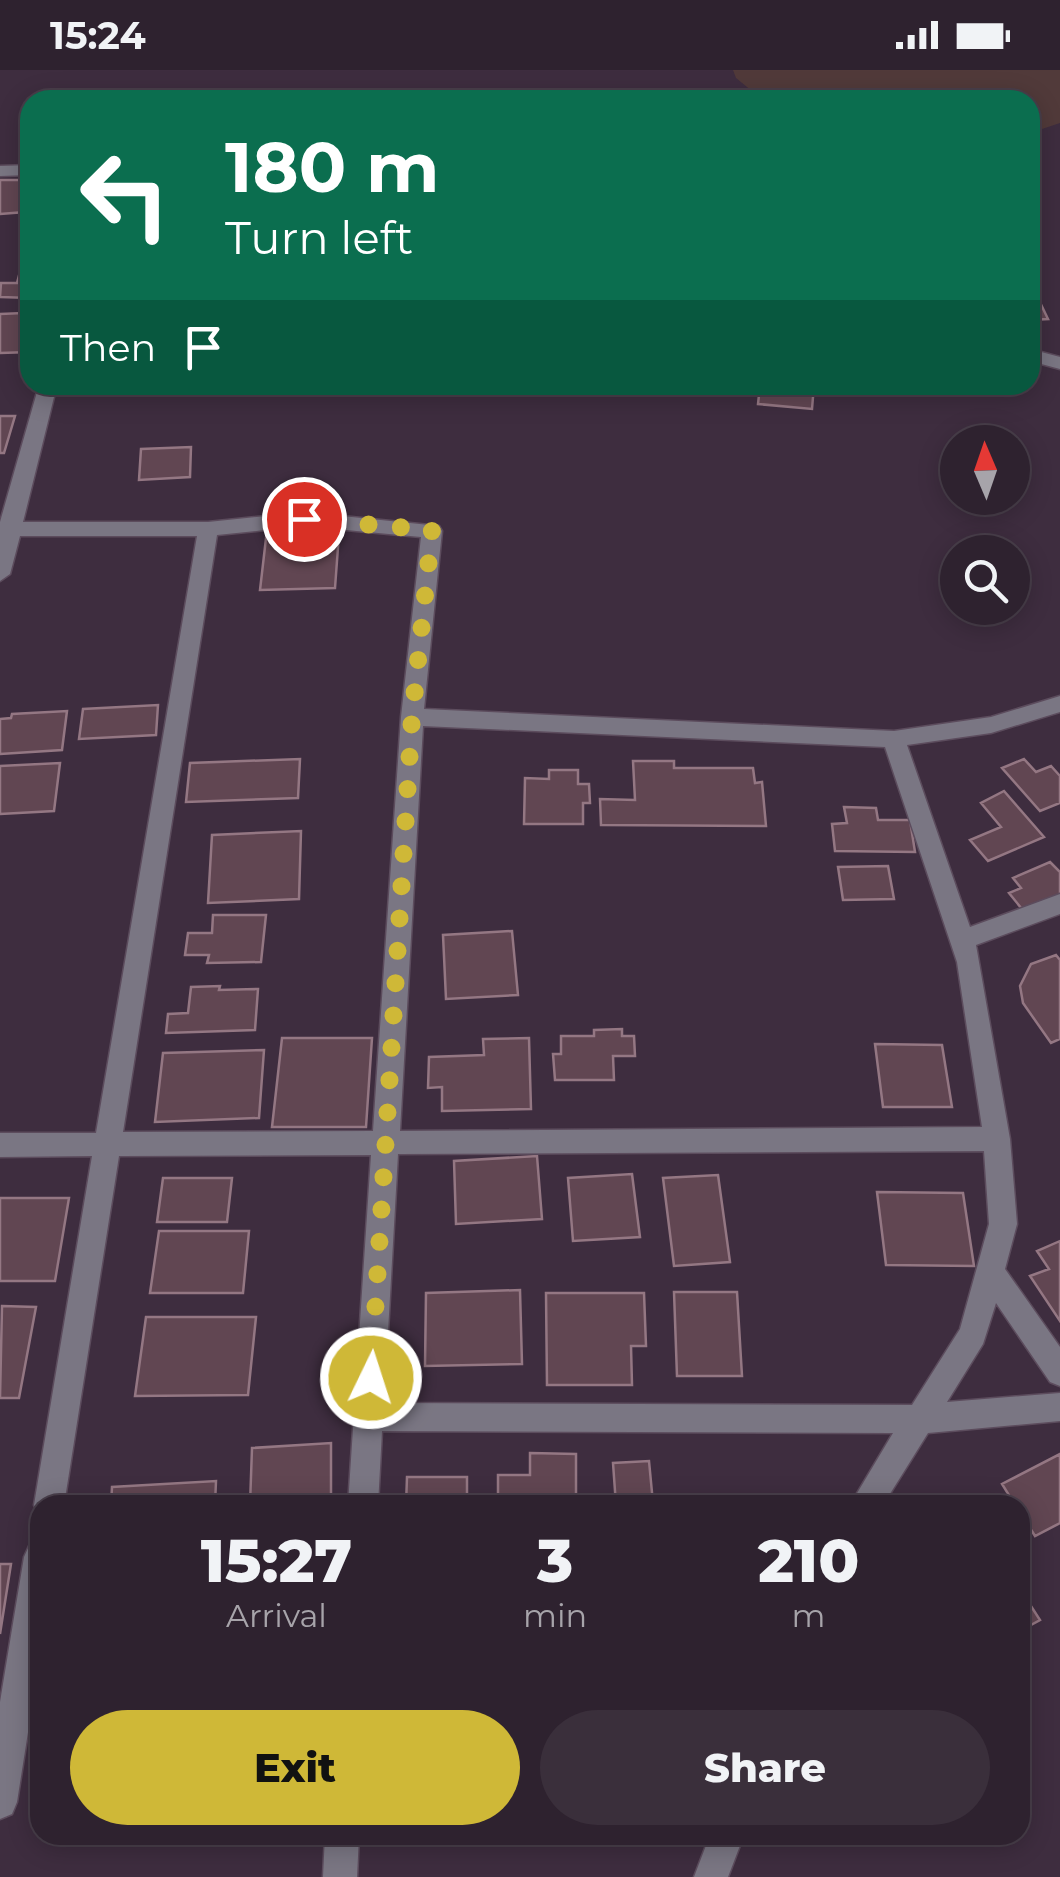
<!DOCTYPE html>
<html lang="en">
<head>
<meta charset="utf-8">
<style>
	:root { --surface:#2e222f; --page:#3a2f3b; --text:#f1f3f6; --muted:#a7a4aa; --line:#493f4b; --accent:#cfb837 }
	body { margin:0; font-family:Montserrat,sans-serif; background:var(--page); color:var(--text); height:100vh; display:flex; flex-direction:column; font-size:38px; white-space:nowrap }
	* { box-sizing:border-box; margin:0 }
	p { font-size:32px; color:var(--muted) }
	.icon { flex:none; width:55px; height:55px; fill:none; stroke:currentColor; stroke-width:2; stroke-linecap:round; stroke-linejoin:round }
	.map { position:relative; flex:1; overflow:hidden }
	.sheet { position:absolute; left:30px; top:1425px; width:1000px; height:350px; display:flex; flex-direction:column; background:var(--surface); border-radius:30px; box-shadow:0 5px 25px #0003,0 0 0 2px var(--line) }
	.sheet>* { flex:none }
	.hud { position:absolute; left:20px; top:20px; width:1020px; height:305px; border-radius:30px; box-shadow:0 5px 25px #0003,0 0 0 2px var(--line); background:#0b6e4f; color:#fff; overflow:hidden }
	.needle { width:65px; rotate:358deg }
	.controls { position:absolute; left:940px; top:355px; display:grid; gap:20px }
	.controls a { display:grid; place-items:center; width:90px; height:90px; border-radius:50%; background:var(--surface); box-shadow:0 5px 25px #0003,0 0 0 2px var(--line); font-size:50px }
	.pin { position:absolute; display:grid; place-items:center; width:85px; height:85px; color:#fff; margin:-42px; border:5px solid #fff; border-radius:50%; box-shadow:0 2px 10px #0007 }
	.me { position:absolute; width:110px; margin:-55px; rotate:4deg; stroke-linejoin:round; filter:drop-shadow(0 0 8px #0008) }
	.turn { display:flex; align-items:center; gap:35px; height:210px; padding:0 40px; font-size:45px }
	.turn .icon { width:130px; height:130px; stroke-width:2.5 }
	.turn b { display:block; font-size:70px; line-height:85px }
	.then { display:flex; align-items:center; height:95px; padding:0 40px; background:#0003; gap:20px; font-size:38px }
	.eta { display:flex; justify-content:space-evenly; align-items:center; height:170px; text-align:center }
	.eta b { font-size:60px; font-weight:800; line-height:70px }
	.action { display:flex; gap:20px; margin-top:auto; padding:20px 40px }
	.action a { flex:1; height:115px; border-radius:60px; background:var(--accent); color:#111; font-size:40px; font-weight:800; line-height:115px; text-align:center }
	.action a+a { background:var(--page); color:var(--text) }
	.status { display:flex; justify-content:space-between; align-items:center; height:70px; padding:0 50px; background:var(--surface); direction:ltr }
	.status svg { height:28px; fill:currentColor }
	.map>svg:first-child { display:block }
	.green { fill:#513a3a }
	.building { fill:#614652; stroke:#947783; stroke-width:2.5 }
	.lines { fill:none; stroke-linecap:round; stroke-linejoin:round }
	.minor-casing { stroke:#5c4c5d; stroke-width:3 }
	.minor { fill:#7a7683; fill-rule:evenodd }
	.route { stroke:#cfb837; stroke-width:18; stroke-dasharray:0 32.4 }
</style>
</head>
<body>
<div class="status"><b>15:24</b><svg viewBox="0 0 49 12"><path d="M0 12V9h3v3zM5 12V6h3v6zM10 12V3h3v9zM15 12V0h3v12zM26 1h20v11H26zM47 4h2v5h-2z"/></svg></div>
<div class="map">
<svg width="1060" height="1807" viewBox="0 0 1060 1807">
	<rect width="100%" height="100%" fill="#3e2d3f"/>
	<!-- green -->
	<path class="green" d="M733 0H1060V53L1030 63V30H763L736 8Z"/>
	<!-- building -->
	<path class="building" d="M0 110H30L25 142 0 144Z
		M23 190H30V228L0 227 1 213H17Z
		M1030 224H1036L1048 249 1030 250Z
		M23 243 22 248H30V282L0 283V244Z
		M760 315H814L812 339 758 334Z
		M0 346H15L4 383H0Z
		M191 377 190 407 139 410 141 379Z
		M340 450 335 518 260 520 268 451Z
		M158 635 156 665 79 669 83 639Z
		M67 641 62 680 0 684V649L11 648 12 644Z
		M300 689 298 728 186 732 190 693Z
		M1024 689 1036 702 1051 696 1060 706V733L1040 741 1002 698Z
		M633 691H674V698H753L755 713 762 712 766 756 601 755 600 729 635 730Z
		M60 693 54 741 0 744V696Z
		M549 700H578V714H589L590 733H583V754H524L525 708 549 709Z
		M1004 721 1044 767 988 791 970 770 1001 757 981 733Z
		M844 737 876 738 878 750H910L915 782 835 781 832 754 847 753Z
		M301 761 299 829 208 833 212 765Z
		M1050 792 1060 802V828L1026 844 1009 823 1021 818 1013 808Z
		M888 796 894 829 843 830 838 797Z
		M213 845H266L261 892 207 893 209 885H185L188 863H212Z
		M512 861 518 925 446 929 443 865Z
		M1056 885 1060 890V969L1051 973 1023 933 1020 916 1031 894Z
		M220 916 219 920 258 919 255 960 166 963 168 944 188 943 191 917Z
		M622 959V966H634L635 986H613L614 1010H555L553 984H561V966H594V960Z
		M282 968H372L366 1057H272Z
		M529 968 531 1039 442 1041V1017L428 1018 429 987 484 985 483 969Z
		M875 974 942 975 952 1037H883Z
		M264 980 259 1048 155 1052 163 983Z
		M537 1086 542 1149 456 1154 454 1091Z
		M632 1104 640 1167 573 1171 568 1108Z
		M718 1105 730 1192 674 1196 663 1108Z
		M163 1108H232L227 1152H157Z
		M877 1122 963 1123 974 1196 886 1195Z
		M0 1128H69L55 1211H0Z
		M159 1161H249L243 1223H150Z
		M1060 1171V1251L1030 1206 1049 1199 1037 1181Z
		M520 1220 522 1294 425 1296 426 1223Z
		M674 1222H737L742 1306H677Z
		M546 1223H644L646 1276H631L632 1315H547Z
		M2 1236 36 1237 19 1328H0Z
		M146 1247H256L248 1325 135 1326Z
		M331 1373V1435H250L252 1378Z
		M530 1383 576 1384V1435H498V1405H530Z
		M1060 1384V1453L1035 1466 1020 1442V1435H1015L1002 1414Z
		M649 1391 653 1433 692 1431V1435H616L613 1393Z
		M407 1407H467V1435H406Z
		M216 1411 215 1435H111L112 1417Z
		M0 1494H11L0 1564Z
		M1020 1519 1040 1550 1020 1561Z"/>
	<g class="lines">
		<defs>
			<path id="minor" d="M30 95V105L0 106V96Z
				M1030 279 1060 287V299L1030 291Z
				M39 315H57L23 452H208L303 442 439 456 442 461 424 639 894 661 991 647 1060 626V642L991 663 907 675 970 857 1060 824V844L976 875 1010 1069 1017 1154 1005 1199 1060 1277V1316L1050 1312 996 1233 983 1274 947 1332 1060 1323V1351L928 1363 883 1435H850L893 1363 382 1361 378 1435H348L371 1085 119 1086 64 1435H40L38 1446 34 1435 92 1086 0 1087V1063H96L197 466H20L10 504 0 511V452ZM303 456 421 467 401 647 373 1061 123 1062 217 465ZM423 656 885 677 957 892 982 1057 400 1061ZM984 1081 989 1154 960 1259 912 1335 384 1333 398 1084Z
				M40 1471V1586L17 1732 12 1744 0 1749V1632L24 1487 29 1476Z
				M325 1765H359L357 1807H323Z
				M710 1765H744L728 1807H694Z"/>
		</defs>
		<!-- minor casing -->
		<use href="#minor" class="minor-casing"/>
		<!-- minor -->
		<use href="#minor" class="minor"/>
	</g>
	<g class="lines">
		<!-- route -->
		<path class="route" d="M304 449 432 460 412 647 371 1308"/>
	</g>
</svg>
<div class="controls">
<a><svg class="needle" viewBox="-14 -14 28 28"><path d="M0-13l5 13h-10z" fill="#e53935"/><path d="M0 13l5-13h-10z" fill="#a7a4aa"/></svg></a>
<a><svg class="icon" aria-label="search" viewBox="0 0 24 24"><circle cx="10" cy="10" r="6"/><path d="M15 15l6 6"/></svg></a>
</div>
<div class="pin" style="left:304px;top:449px;background:#d93025"><svg class="icon" aria-label="arrive" viewBox="0 0 24 24"><path d="M6 21V4h12l-3 4 3 4H6"/></svg></div>
<svg class="me" style="left:371px;top:1308px" viewBox="-20 -20 40 40"><circle r="17" fill="#cfb837" stroke="#fff" stroke-width="3"/><path d="M0-11L8 9 0 5-8 9z" fill="#fff"/></svg>
<div class="hud">
<div class="turn"><svg class="icon" aria-label="left" viewBox="0 0 24 24"><path d="M17 20v-9H6M10 6l-5 5 5 5"/></svg><div><b>180 m</b>Turn left</div></div>
<div class="then">Then<svg class="icon" aria-label="arrive" viewBox="0 0 24 24"><path d="M6 21V4h12l-3 4 3 4H6"/></svg></div>
</div>
<section class="sheet">
<div class="eta">
<div><b>15:27</b><p>Arrival</p></div>
<div><b>3</b><p>min</p></div>
<div><b>210</b><p>m</p></div>
</div>
<div class="action"><a>Exit</a><a>Share</a></div>
</section>
</div>
</body>
</html>
